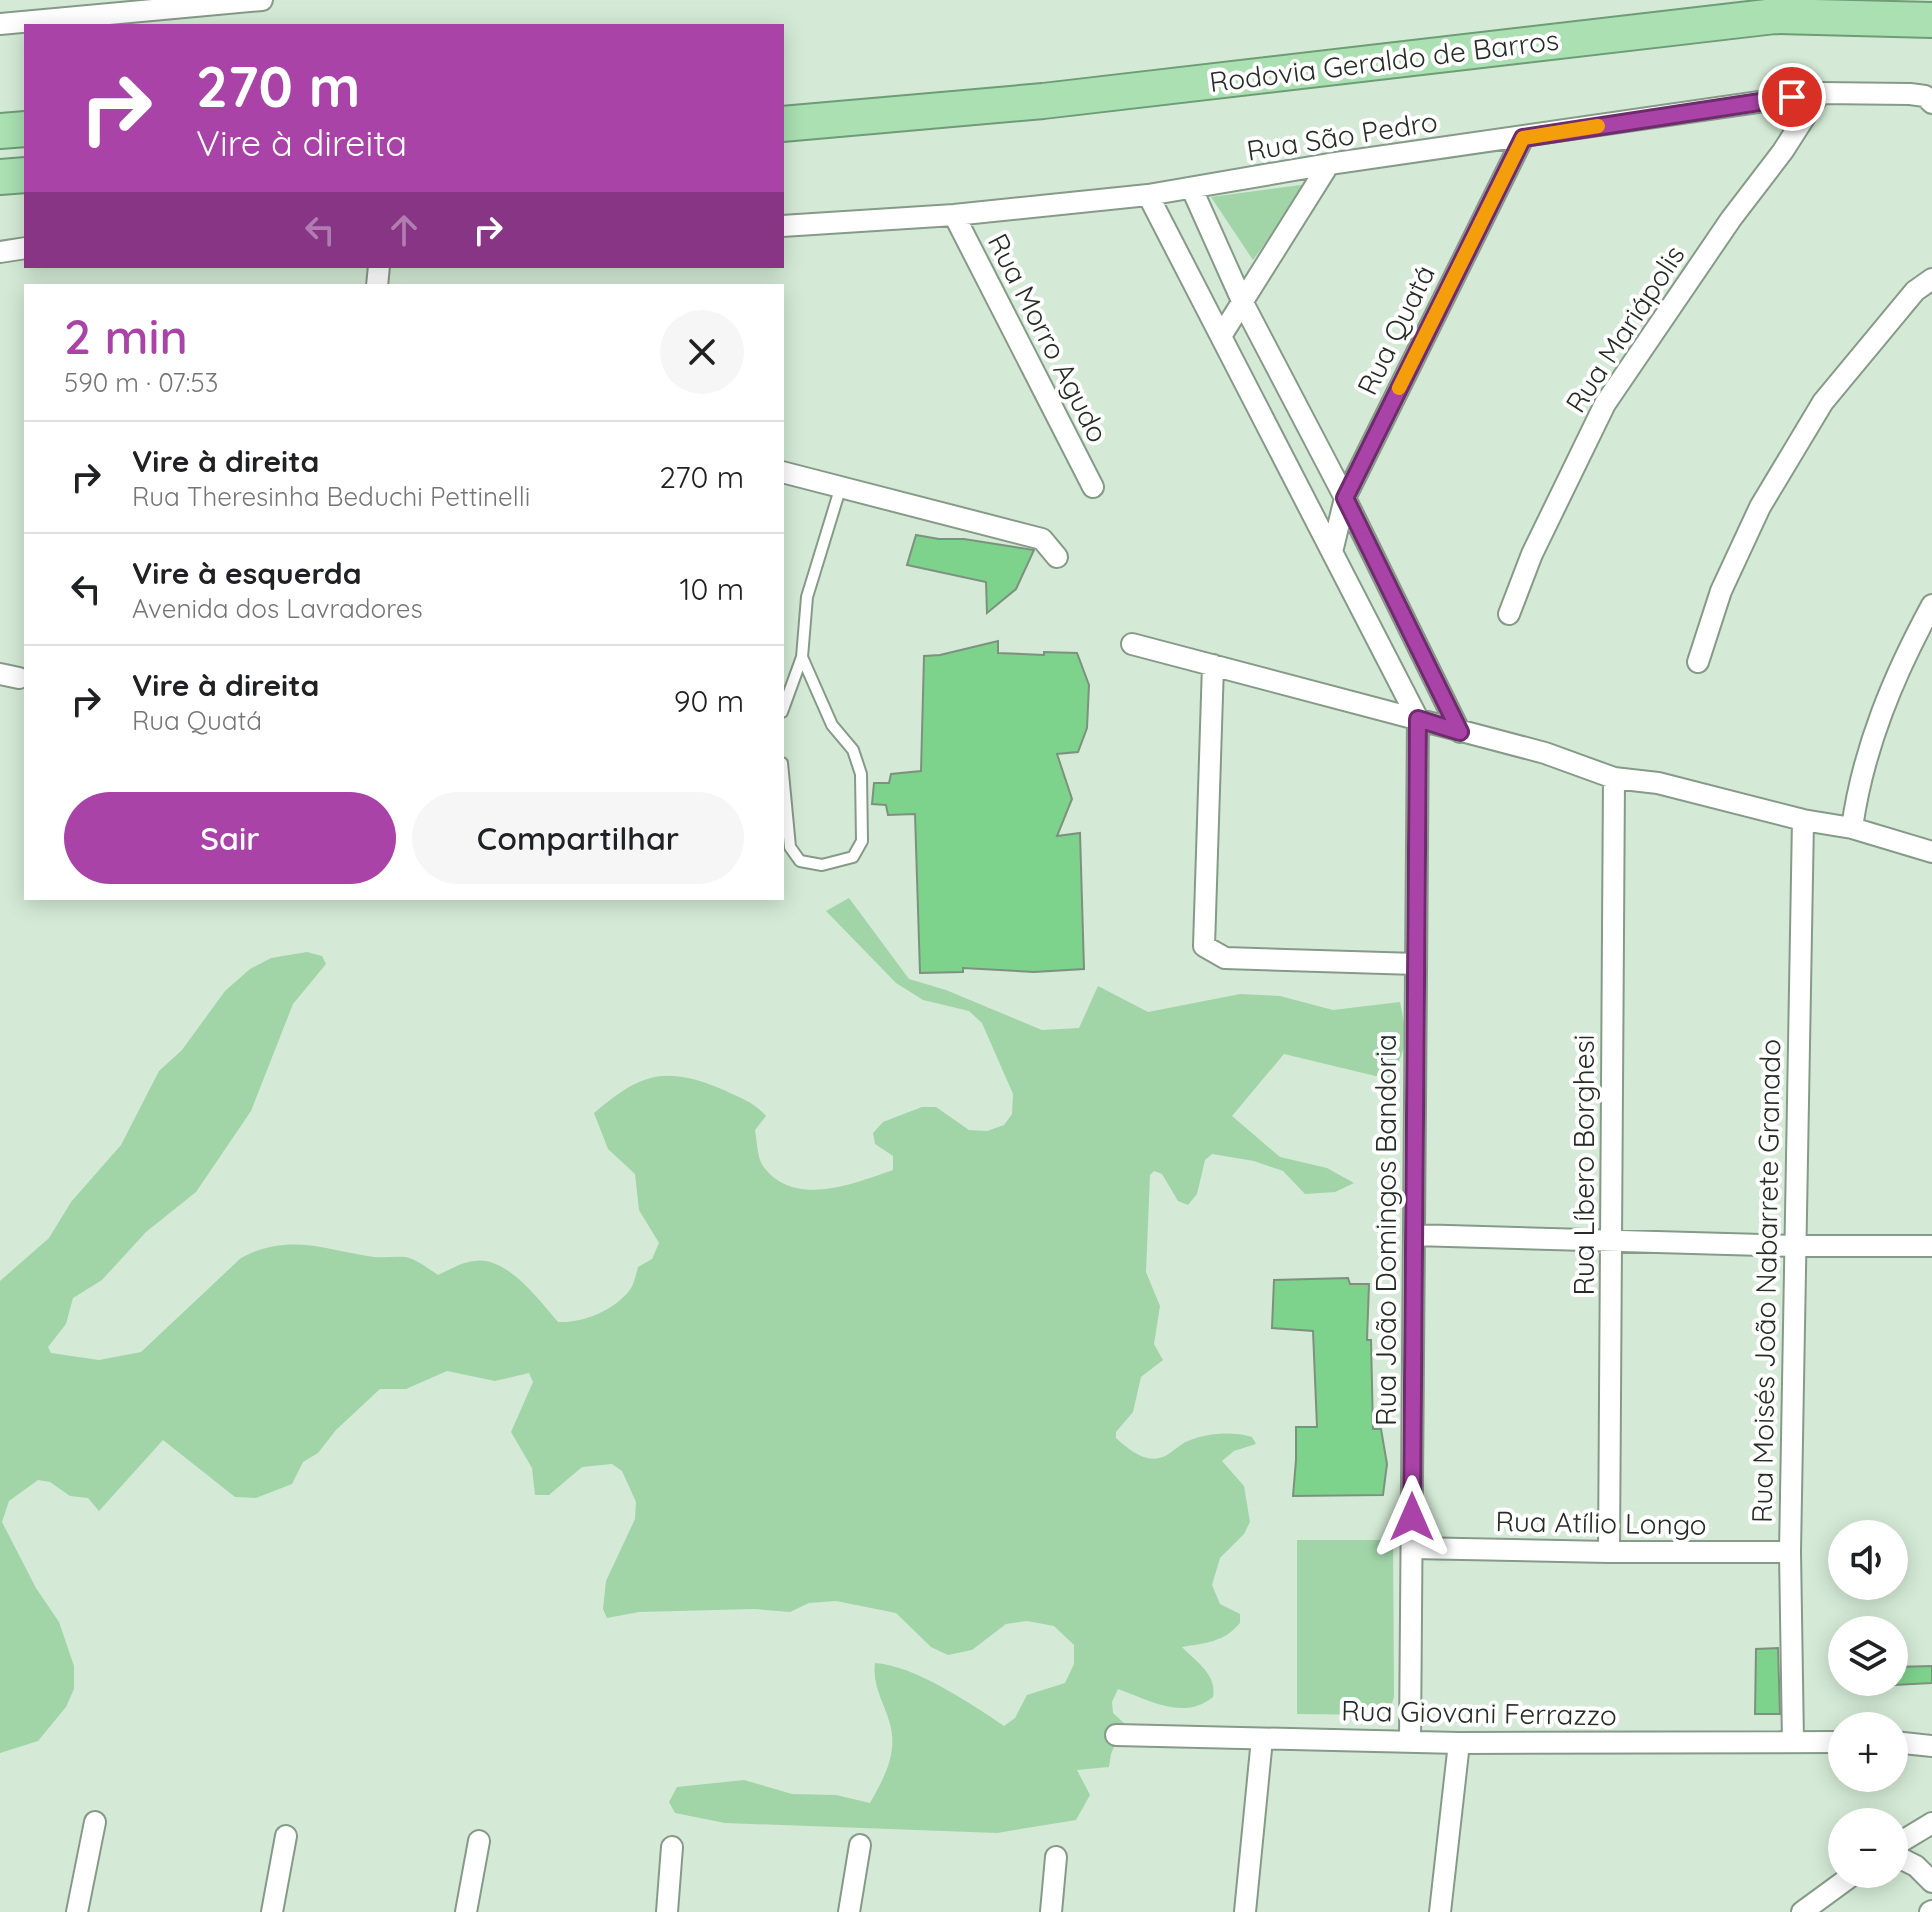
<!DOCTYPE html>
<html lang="pt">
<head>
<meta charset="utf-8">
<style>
	:root { --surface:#fff; --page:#f6f6f6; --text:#202124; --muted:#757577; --line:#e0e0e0; --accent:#aa43a7 }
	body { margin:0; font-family:Quicksand,sans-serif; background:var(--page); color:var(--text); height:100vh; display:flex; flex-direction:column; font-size:30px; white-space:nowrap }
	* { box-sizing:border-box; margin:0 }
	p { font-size:26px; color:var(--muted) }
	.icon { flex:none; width:44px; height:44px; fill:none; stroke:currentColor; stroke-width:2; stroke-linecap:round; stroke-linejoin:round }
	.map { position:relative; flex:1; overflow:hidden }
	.panel { position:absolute; left:24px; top:284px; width:760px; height:616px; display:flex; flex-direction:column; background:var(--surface); border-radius:0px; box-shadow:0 4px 20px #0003 }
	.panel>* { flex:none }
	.hud { position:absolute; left:24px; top:24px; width:760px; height:244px; border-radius:0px; box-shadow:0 4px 20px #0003; background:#aa43a7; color:#fff; overflow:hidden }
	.tools { position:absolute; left:1828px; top:1520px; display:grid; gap:16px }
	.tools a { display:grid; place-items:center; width:80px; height:80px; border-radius:50%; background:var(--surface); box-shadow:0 4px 20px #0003; font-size:40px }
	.pin { position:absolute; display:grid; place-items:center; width:68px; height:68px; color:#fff; margin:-34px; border:4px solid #fff; border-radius:50%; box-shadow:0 2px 8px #0007 }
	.me { position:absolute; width:88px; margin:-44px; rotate:0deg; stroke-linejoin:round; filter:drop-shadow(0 0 6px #0008) }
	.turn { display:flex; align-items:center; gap:28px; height:168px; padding:0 40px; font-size:36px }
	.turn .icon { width:104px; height:104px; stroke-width:2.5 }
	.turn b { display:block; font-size:56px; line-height:68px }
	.lanes { display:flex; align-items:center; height:76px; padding:0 40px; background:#0003; justify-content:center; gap:40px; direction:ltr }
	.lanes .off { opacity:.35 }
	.round { display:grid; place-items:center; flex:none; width:84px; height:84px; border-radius:42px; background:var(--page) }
	.head { display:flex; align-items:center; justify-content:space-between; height:136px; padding:0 40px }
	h1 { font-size:48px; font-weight:600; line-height:60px; color:var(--accent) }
	.cta { display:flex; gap:16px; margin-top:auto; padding:16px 40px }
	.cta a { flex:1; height:92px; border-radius:48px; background:var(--accent); color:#fff; font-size:32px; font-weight:600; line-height:92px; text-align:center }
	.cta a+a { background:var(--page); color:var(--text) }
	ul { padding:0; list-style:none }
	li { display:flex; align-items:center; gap:24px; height:112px; padding:0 40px; border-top:2px solid var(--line) }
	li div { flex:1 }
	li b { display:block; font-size:30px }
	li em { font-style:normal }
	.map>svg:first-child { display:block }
	.green { fill:#a1d5a8 }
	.building { fill:#7dd28c; stroke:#7d917f; stroke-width:2 }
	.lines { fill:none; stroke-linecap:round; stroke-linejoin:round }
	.service-casing { stroke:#869a88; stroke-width:14 }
	.minor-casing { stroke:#869a88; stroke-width:24 }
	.trunk-casing { stroke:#6e9c75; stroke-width:38 }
	.service { stroke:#fff; stroke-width:10 }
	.minor { stroke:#fff; stroke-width:20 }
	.trunk { stroke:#aae0b2; stroke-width:34 }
	.route-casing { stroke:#6e2c6d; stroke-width:20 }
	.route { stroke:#aa43a7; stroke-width:14 }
	.slow { stroke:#f59e0b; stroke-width:14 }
	.labels { text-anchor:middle; stroke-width:8; stroke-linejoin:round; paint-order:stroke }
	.street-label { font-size:28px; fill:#252d26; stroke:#fff }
</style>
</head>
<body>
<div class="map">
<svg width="1932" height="1912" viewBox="0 0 1932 1912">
	<rect width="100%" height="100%" fill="#d4ead6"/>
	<!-- green -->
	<path class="green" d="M1308 184 1253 260 1211 197Z
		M849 898 909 979 946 990 1042 1030 1079 1028 1098 986 1148 1012 1240 994 1280 996 1333 1010 1400 1002C1407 1035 1409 1050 1388 1079L1284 1054 1232 1116 1280 1157 1327 1168 1354 1183 1335 1192 1305 1194 1283 1171 1254 1161 1212 1154 1205 1160 1197 1194 1188 1205 1178 1201 1162 1174 1154 1171 1150 1175 1146 1272 1160 1306 1154 1344 1163 1360 1141 1377 1133 1412 1116 1432V1438C1129 1450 1148 1466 1167 1455 1174 1451 1180 1444 1188 1441 1207 1433 1232 1431 1252 1437L1256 1444 1234 1451 1222 1461 1244 1486 1250 1522 1244 1534 1220 1558 1212 1585 1220 1604 1240 1614V1623C1224 1642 1206 1643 1182 1647 1197 1663 1217 1674 1213 1697 1184 1721 1149 1700 1118 1689L1112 1702 1113 1713 1124 1723 1111 1754 1109 1767 1077 1770 1090 1795 1076 1820 997 1833 725 1823 675 1813 669 1802 677 1787 744 1780 792 1794 836 1795 870 1803C884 1778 898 1754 890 1724 884 1702 872 1686 875 1663 913 1665 972 1704 1004 1726L1015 1718 1027 1695 1065 1683 1074 1664V1645L1054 1626 1027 1621 1006 1624 972 1650 948 1655 931 1647 896 1613 836 1601 809 1603 790 1612 754 1609 639 1612 607 1618 603 1609 606 1581 635 1519 636 1502 622 1471 612 1464 582 1467 549 1495H535L532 1468 511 1432 533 1382 529 1373 495 1381 447 1371 406 1389H380L336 1430 318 1453 303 1462 292 1484 256 1498 235 1497 163 1440 99 1511 88 1498 70 1496 50 1482 38 1480 9 1501 2 1522 36 1588 59 1622 74 1666V1689L66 1707 38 1741 0 1753V1281L49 1238 71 1202 121 1145 159 1071 182 1050 225 991 250 969 271 958 307 952 322 956 326 964 293 1004 251 1111 196 1192 146 1232 102 1280 73 1298 66 1324 48 1347 51 1353 99 1360 141 1352 241 1258C288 1232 326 1250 374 1257 385 1258 395 1256 406 1257 416 1259 429 1269 438 1275 449 1270 462 1262 474 1261 506 1255 540 1301 558 1322 583 1323 613 1311 629 1291 634 1285 636 1274 638 1267L652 1259 659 1243 639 1210 635 1174 608 1149 594 1113C641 1073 665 1065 724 1090 740 1098 754 1102 766 1116L755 1130C757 1140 757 1158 763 1166 794 1209 855 1183 893 1170V1156L875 1144 873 1133 883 1122 922 1107H936L969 1130 987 1131 1004 1125 1012 1114 1013 1094 982 1023 969 1011 923 1000 896 983 826 911Z
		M1297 1540H1393L1394 1697 1390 1709 1382 1715 1297 1714Z"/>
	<!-- building -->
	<path class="building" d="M916 535 939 539H964L1034 550 1016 589 987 613 986 582 907 565Z
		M998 641V653L1044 655V652L1077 653 1089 685 1087 728 1078 752 1057 754 1072 799 1057 836 1080 833 1084 969 1034 972 963 968V972L920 973 915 814 888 815 886 805 872 804 874 783H889L891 774 921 771 924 656 940 655Z
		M1348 1278 1350 1284H1369L1367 1340H1371L1373 1429H1381L1387 1464 1383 1495 1293 1496 1296 1460V1427H1317L1313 1331 1272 1328 1274 1280Z
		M1778 1648 1780 1714H1755L1756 1649Z
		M1932 1666V1683L1894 1685V1667Z"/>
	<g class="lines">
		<defs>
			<path id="service" d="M782 712 802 657 807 597 841 486
				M782 763 790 847 800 861 822 865 853 857 862 841 861 774 853 750 832 725 802 657"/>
			<path id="minor" d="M0 24 262 0
				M1192 189 1243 303 1345 498 1460 732
				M1148 195 1418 719 1410 1741
				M954 215 1093 487
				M782 226 954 215 1148 195 1329 164 1820 93 1910 94 1925 96 1932 103
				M0 252 26 248
				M377 286 379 266
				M1221 336 1329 164
				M782 472 1042 539 1057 557
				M1332 552 1345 498 1523 138
				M1509 614 1532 554 1605 404 1731 219 1783 151 1820 93
				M1132 644 1545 753 1614 778 1658 783 1803 820 1852 828 1932 852
				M1698 662 1721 591 1760 507 1823 402 1915 291 1932 279
				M1213 665 1204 946 1225 958 1416 964
				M0 674 19 678
				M1852 828C1863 748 1894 675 1932 605
				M1414 1235 1794 1246H1932
				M1412 1548 1609 1552H1790
				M1609 1552 1614 778
				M1116 1735 1459 1743 1842 1742
				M1793 1742 1790 1552 1803 820
				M1894 1742 1932 1746
				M1894 1846 1932 1823
				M1894 1855 1916 1866 1932 1882
				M77 1912 95 1822
				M272 1912 286 1836
				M466 1912 479 1841
				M667 1912 672 1847
				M849 1912 860 1845
				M1051 1912 1056 1857
				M1245 1912 1262 1739
				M1440 1912 1459 1743
				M1802 1912 1854 1874
				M1930 1912 1932 1911"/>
			<path id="trunk" d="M782 124 1043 101 1775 16 1932 20
				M0 131 26 129
				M0 177 26 175"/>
		</defs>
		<!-- service casing -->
		<use href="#service" class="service-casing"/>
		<!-- minor casing -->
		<use href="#minor" class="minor-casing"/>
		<!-- trunk casing -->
		<use href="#trunk" class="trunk-casing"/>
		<!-- service -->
		<use href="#service" class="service"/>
		<!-- minor -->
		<use href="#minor" class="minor"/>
		<!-- trunk -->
		<use href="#trunk" class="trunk"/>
	</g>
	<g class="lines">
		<defs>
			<path id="route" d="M1412 1517 1418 719 1460 732 1345 498 1523 138 1792 97"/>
		</defs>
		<!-- route casing -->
		<use href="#route" class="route-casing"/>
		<!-- route -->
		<use href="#route" class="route"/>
		<!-- slow -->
		<path class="slow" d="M1399 388 1523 138 1598 126"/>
	</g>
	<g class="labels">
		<!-- street labels -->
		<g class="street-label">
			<text transform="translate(1384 61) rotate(-7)" y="10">Rodovia Geraldo de Barros</text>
			<text transform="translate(1342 136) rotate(-9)" y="10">Rua São Pedro</text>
			<text transform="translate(1625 329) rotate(-57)" y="10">Rua Mariápolis</text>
			<text transform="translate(1396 330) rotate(-64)" y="10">Rua Quatá</text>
			<text transform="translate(1048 338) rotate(63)" y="10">Rua Morro Agudo</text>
			<text transform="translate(1584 1165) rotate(-90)" y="10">Rua Líbero Borghesi</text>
			<text transform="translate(1386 1230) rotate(-90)" y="10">Rua João Domingos Bandoria</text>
			<text transform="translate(1766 1281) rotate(-89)" y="10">Rua Moisés João Nabarrete Granado</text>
			<text transform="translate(1601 1523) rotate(1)" y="10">Rua Atílio Longo</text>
			<text transform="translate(1479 1713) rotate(1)" y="10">Rua Giovani Ferrazzo</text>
		</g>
	</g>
</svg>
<div class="tools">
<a><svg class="icon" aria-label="sound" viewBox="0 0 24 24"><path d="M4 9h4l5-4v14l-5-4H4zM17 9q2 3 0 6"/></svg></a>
<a><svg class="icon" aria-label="layers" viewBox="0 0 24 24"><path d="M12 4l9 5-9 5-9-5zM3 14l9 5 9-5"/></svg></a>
<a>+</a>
<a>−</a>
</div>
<div class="pin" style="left:1792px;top:97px;background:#d93025"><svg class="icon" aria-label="arrive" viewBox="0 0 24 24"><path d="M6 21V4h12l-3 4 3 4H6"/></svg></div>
<svg class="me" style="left:1412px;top:1517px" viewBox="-20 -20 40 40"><path d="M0-17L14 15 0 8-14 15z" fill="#aa43a7" stroke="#fff" stroke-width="4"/></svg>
<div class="hud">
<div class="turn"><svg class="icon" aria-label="right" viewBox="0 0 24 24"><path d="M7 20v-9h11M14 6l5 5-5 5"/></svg><div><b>270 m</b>Vire à direita</div></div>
<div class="lanes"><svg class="icon off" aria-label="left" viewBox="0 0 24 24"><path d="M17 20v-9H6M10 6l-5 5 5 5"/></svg><svg class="icon off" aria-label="ahead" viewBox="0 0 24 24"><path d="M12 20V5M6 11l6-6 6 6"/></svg><svg class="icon" aria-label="right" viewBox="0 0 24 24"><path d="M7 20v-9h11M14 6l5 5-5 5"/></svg></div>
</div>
<section class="panel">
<div class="head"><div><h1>2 min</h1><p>590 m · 07:53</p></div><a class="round"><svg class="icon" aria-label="close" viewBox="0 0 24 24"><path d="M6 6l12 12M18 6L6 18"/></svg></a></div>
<ul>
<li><svg class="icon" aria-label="right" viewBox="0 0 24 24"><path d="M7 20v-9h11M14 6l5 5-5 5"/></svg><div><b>Vire à direita</b><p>Rua Theresinha Beduchi Pettinelli</p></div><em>270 m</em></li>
<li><svg class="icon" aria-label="left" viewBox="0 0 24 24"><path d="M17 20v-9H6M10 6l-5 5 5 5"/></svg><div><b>Vire à esquerda</b><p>Avenida dos Lavradores</p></div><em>10 m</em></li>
<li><svg class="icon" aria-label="right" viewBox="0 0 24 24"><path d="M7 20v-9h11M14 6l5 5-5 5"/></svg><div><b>Vire à direita</b><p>Rua Quatá</p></div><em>90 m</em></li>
</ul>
<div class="cta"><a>Sair</a><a>Compartilhar</a></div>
</section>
</div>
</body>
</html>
